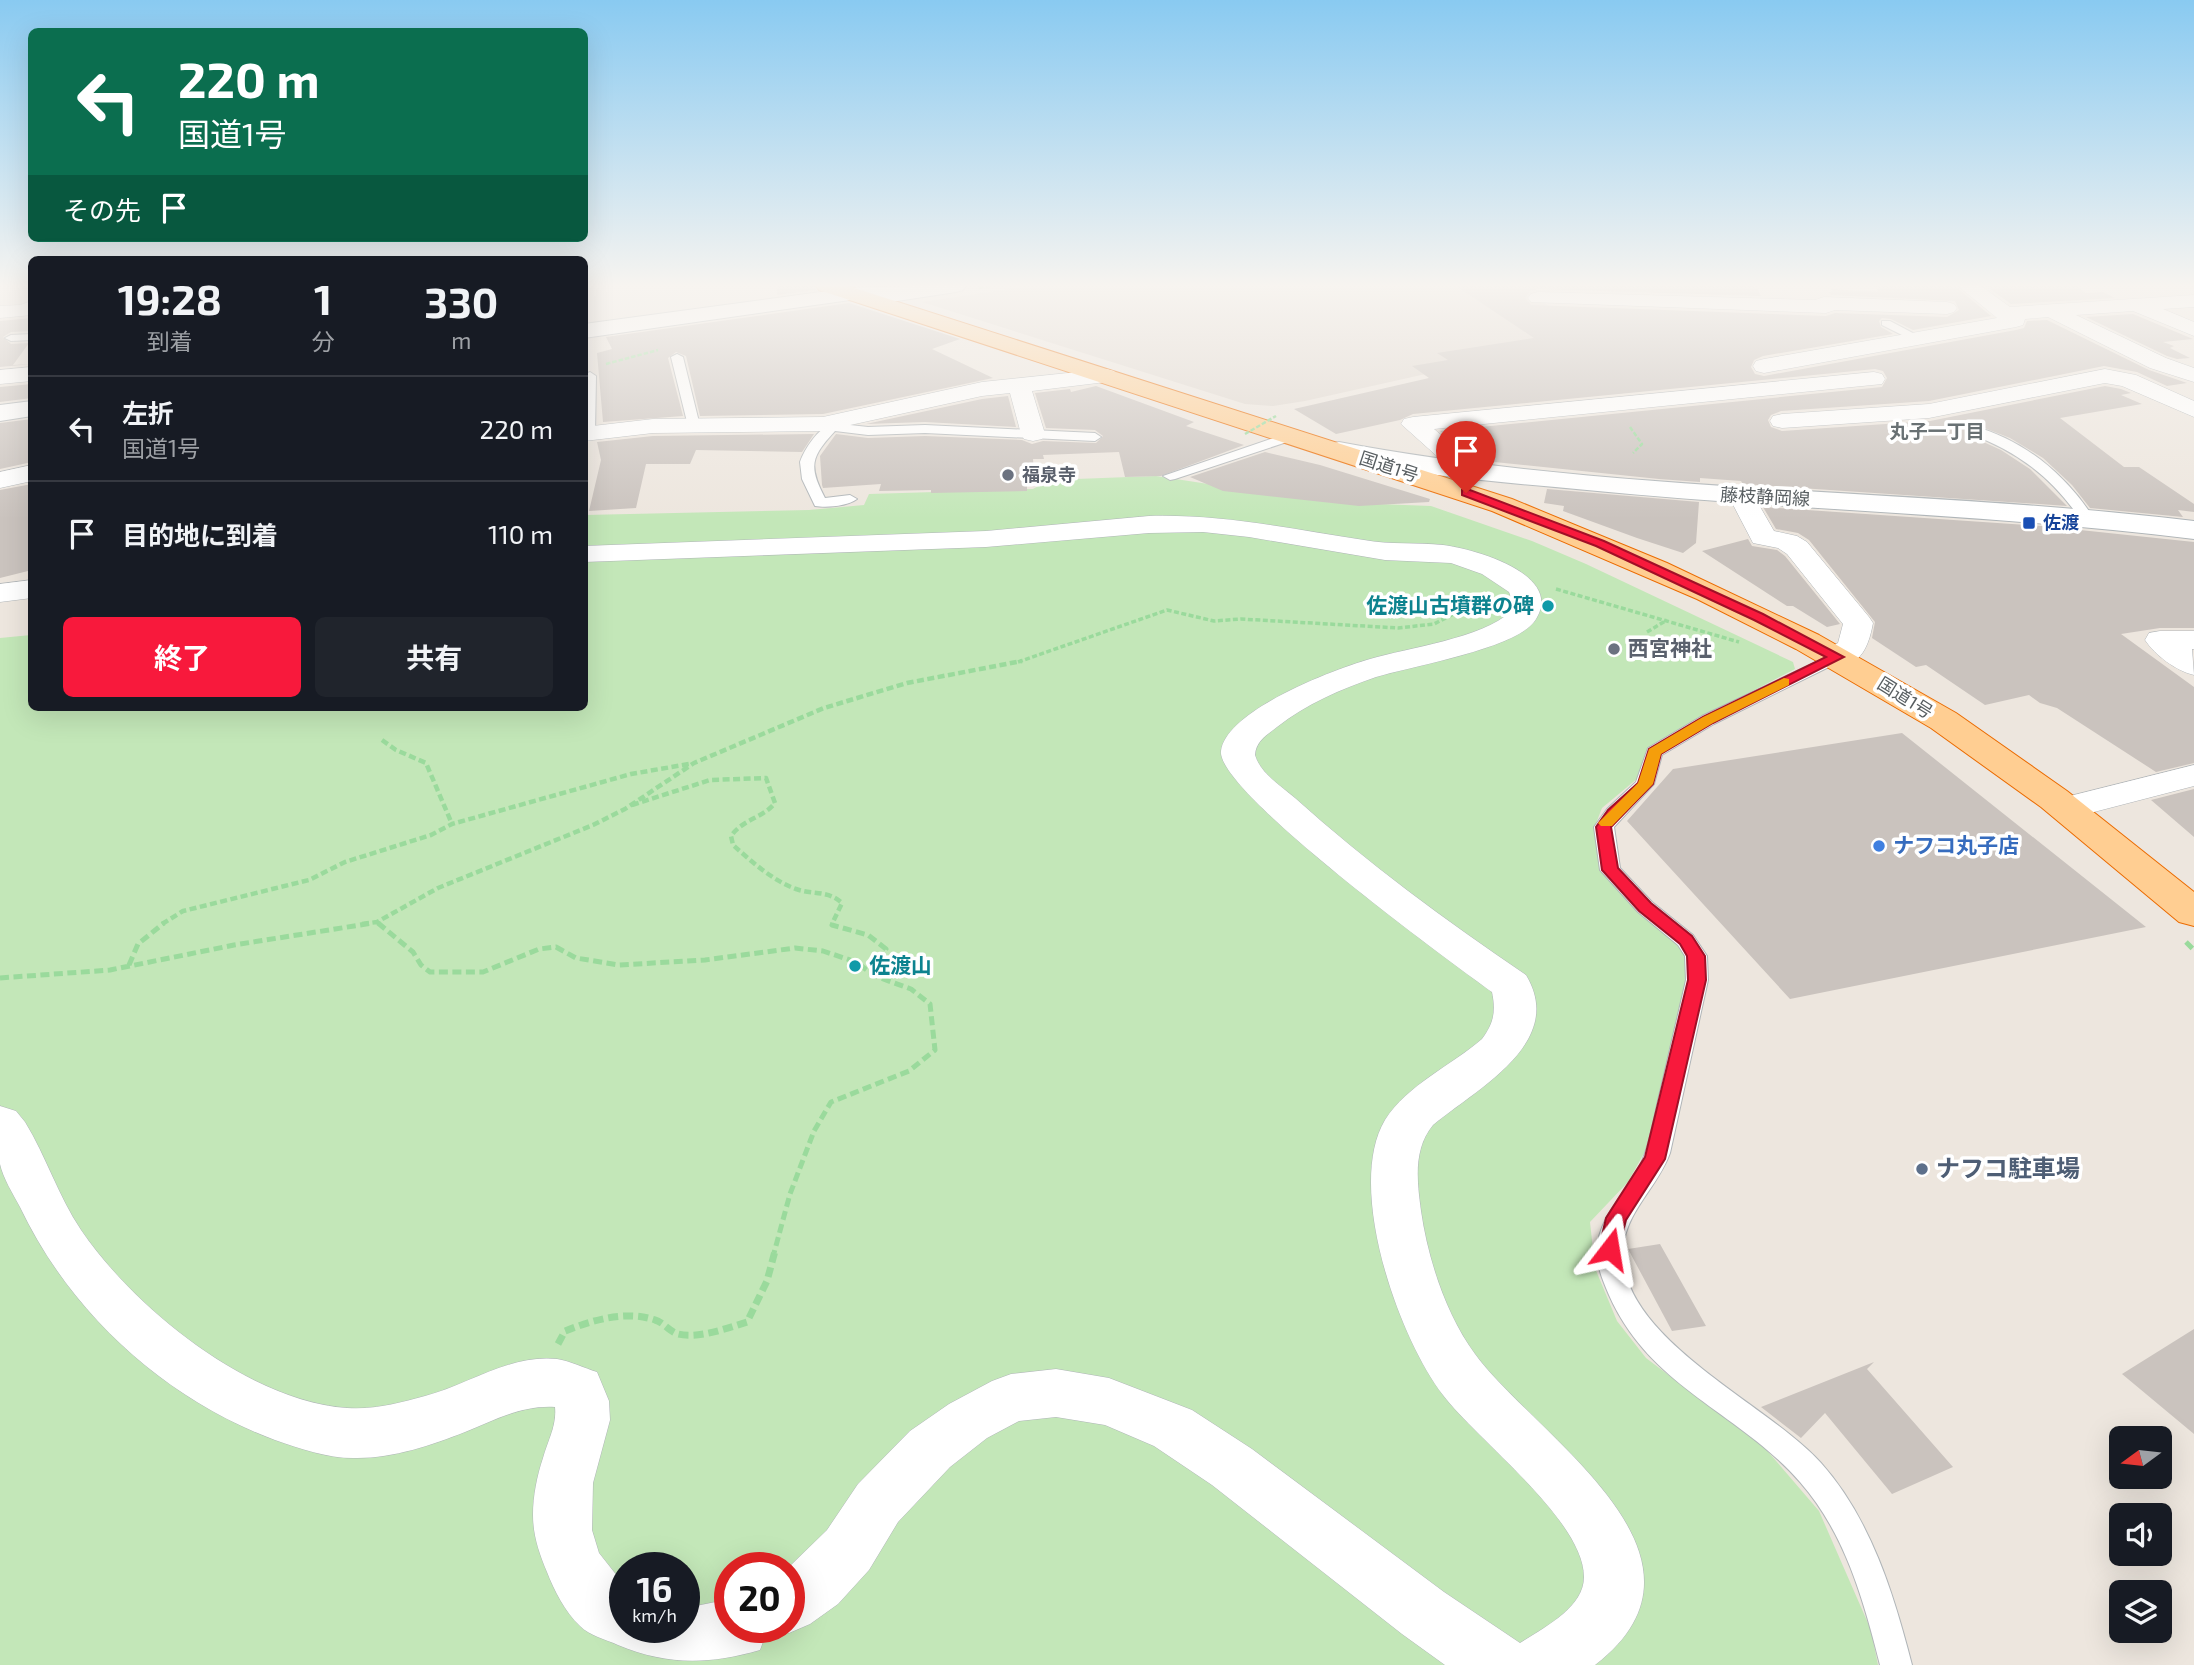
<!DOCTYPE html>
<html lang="ja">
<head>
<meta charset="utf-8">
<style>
	:root { --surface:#171b24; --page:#20242c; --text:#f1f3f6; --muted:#9ea1a6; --line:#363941; --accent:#f8193c }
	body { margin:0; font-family:"Exo 2","Noto Sans JP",sans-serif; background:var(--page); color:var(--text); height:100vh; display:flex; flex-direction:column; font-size:26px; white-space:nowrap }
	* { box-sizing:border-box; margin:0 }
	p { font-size:23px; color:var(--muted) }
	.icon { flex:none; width:38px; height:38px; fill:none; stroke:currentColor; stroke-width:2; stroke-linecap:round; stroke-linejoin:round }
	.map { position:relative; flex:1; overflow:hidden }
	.sheet { position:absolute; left:28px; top:256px; width:560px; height:455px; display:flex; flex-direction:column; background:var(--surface); border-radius:10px; box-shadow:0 7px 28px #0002 }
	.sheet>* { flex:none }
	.top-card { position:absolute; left:28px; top:28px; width:560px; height:214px; border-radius:10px; box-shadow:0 7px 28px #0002; background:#0b6e4f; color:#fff; overflow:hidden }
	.needle { width:46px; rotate:255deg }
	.controls { position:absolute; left:2109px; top:1426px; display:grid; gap:14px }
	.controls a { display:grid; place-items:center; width:63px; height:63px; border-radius:10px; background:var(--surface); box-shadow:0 7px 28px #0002; font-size:35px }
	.speed { position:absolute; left:609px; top:1552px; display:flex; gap:14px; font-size:35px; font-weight:700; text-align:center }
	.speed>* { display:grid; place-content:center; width:91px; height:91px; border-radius:50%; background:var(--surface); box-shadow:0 7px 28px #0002; line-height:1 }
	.speed small { font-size:18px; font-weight:400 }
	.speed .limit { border:10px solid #d22; background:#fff; color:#111 }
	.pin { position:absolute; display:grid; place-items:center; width:60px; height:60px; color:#fff; margin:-72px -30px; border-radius:50% 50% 50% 0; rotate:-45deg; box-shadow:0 0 7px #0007 }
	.pin .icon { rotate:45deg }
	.me { position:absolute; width:77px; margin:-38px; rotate:14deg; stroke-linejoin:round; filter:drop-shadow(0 0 5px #0008) }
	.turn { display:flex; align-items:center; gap:24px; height:147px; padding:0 35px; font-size:32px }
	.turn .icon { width:91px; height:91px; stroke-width:2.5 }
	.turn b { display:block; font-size:49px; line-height:60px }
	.then { display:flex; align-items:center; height:66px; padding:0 35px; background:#0003; gap:14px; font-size:26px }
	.eta { display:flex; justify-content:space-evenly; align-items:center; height:119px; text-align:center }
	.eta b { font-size:42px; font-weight:700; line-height:49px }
	.action { display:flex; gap:14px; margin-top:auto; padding:14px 35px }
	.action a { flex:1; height:80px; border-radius:10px; background:var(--accent); color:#fff; font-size:28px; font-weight:700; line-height:80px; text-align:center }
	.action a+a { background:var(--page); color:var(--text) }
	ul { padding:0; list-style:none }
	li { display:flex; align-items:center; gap:21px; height:105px; padding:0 35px; border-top:2px solid var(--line) }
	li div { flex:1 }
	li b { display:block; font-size:26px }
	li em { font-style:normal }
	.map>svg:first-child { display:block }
	.education { fill:#dfd7cf }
	.green { fill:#c3e7b8; fill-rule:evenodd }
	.building { fill:#cac3be }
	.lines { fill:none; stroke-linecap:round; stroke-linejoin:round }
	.service-casing { stroke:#b0b5b8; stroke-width:2 }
	.minor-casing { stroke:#b0b5b8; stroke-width:1 }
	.secondary-casing { stroke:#afb5b8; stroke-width:2 }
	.trunk-casing { stroke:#eb6b00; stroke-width:2 }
	.path-far4 { stroke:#9ada9c; stroke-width:2.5; stroke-dasharray:4.5 2; stroke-linecap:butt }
	.path-far3 { stroke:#9ada9c; stroke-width:3.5; stroke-dasharray:5 2.5; stroke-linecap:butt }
	.path-far2 { stroke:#9ada9c; stroke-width:4.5; stroke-dasharray:7 3.5; stroke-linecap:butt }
	.path-far1 { stroke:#9ada9c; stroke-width:5; stroke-dasharray:9 4.5; stroke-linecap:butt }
	.path { stroke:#9ada9c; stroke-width:7; stroke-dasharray:10 5; stroke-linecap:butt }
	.service { fill:#fff; fill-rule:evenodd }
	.minor { fill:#fff; fill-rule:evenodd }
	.secondary { fill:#fff; fill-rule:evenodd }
	.trunk { fill:#ffce92; fill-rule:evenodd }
	.path-bridge { stroke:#9ada9c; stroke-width:2.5; stroke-dasharray:4.5 2; stroke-linecap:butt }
	.route { fill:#f8193c; stroke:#a11027; stroke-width:2 }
	.slow { fill:#f59e0b }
	.worship-dot { fill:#6b7280; stroke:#fff; stroke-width:2.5 }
	.transit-dot { fill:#1a4fb4; stroke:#fff; stroke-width:2.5 }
	.culture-dot { fill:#0f9aa8; stroke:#fff; stroke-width:2.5 }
	.shop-dot { fill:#3f7fe0; stroke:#fff; stroke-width:2.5 }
	.service-dot { fill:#5c6f8a; stroke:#fff; stroke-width:2.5 }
	.labels { text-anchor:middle; stroke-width:7; stroke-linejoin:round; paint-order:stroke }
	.far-street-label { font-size:18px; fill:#585e61; stroke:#fff }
	.far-worship-label { font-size:18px; font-weight:bold; fill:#5b616d; stroke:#fff; text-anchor:start }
	.far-transit-label { font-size:18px; font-weight:bold; fill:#164399; stroke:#fff; text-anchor:start }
	.far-neighbourhood-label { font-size:19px; font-weight:bold; fill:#697174; stroke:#fff }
	.culture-label { font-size:21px; font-weight:bold; fill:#0d838f; stroke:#fff; text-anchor:end }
	.worship-label { font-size:21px; font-weight:bold; fill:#5b616d; stroke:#fff; text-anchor:start }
	.shop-label { font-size:21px; font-weight:bold; fill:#366cbe; stroke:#fff; text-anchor:start }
	.near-service-label { font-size:24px; font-weight:bold; fill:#4e5e75; stroke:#fff; text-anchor:start }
</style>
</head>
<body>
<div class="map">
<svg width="2194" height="1665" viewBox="0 0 2194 1665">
	<rect width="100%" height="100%" fill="#ede6de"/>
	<!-- education -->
	<path class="education" d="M1029 286H1523L1614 357 1448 369 1305 401 1273 406 1245 404 922 302Z"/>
	<!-- green -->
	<path class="green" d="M1156 476 1326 502 1431 506 1532 541 1586 564 1793 662 1795 669 1697 720 1647 750 1638 778 1602 808 1595 826 1602 867 1688 950 1690 976 1649 1144 1628 1182 1590 1222 1595 1268 1617 1321 1646 1358 1764 1447 1819 1511 1871 1630 1878 1665H0V638L31 635 32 707H584L585 515 809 510 864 505 869 494 1033 489 1049 480ZM625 1568H684V1628H625ZM730 1568H789V1628H730Z"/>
	<!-- building -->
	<path class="building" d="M777 286H814L816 290 777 295Z
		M1456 286H1756L1761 296 1538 289 1530 291 1525 298 1531 305 1826 316 1835 313 1947 317 1959 310 1955 301 1831 295 1829 292H1832L1831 289 1878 292 1875 286H1955L1991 316 1913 330 1891 319 1882 318 1879 321 1881 327 1893 334 1763 356 1754 360 1751 367 1755 374 1764 376 2016 330 2024 328 2027 321 2047 320 2149 370 2187 383 2167 386 2137 372 2104 366 1929 401 1781 411 1771 415 1768 420 1771 427 1782 431 1930 421 2105 386 2121 389 2131 393 2121 395 2142 404 2060 418 2124 467H2139L2194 504V512L2178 510 2183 517 2090 508 2072 485 2043 458 2010 438 1974 424 1966 425V434L2001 450 2030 469 2067 506 1743 484 1741 481 1700 478V482L1659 479 1465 459 1458 446 1460 438 1450 439 1440 431 1882 387 1887 378 1883 371 1875 369 1413 414 1400 420 1336 434 1294 409 1429 378 1412 366 1448 360 1437 353 1534 338Z
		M1986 286H2076L2086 293 2103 292 2115 298 2011 304Z
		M849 303 960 339 932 349 993 378 823 414 700 416 686 356 676 352 668 358 683 416 603 422 597 353 612 349 606 337Z
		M2133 314 2193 339 2163 342 2174 346 2170 348 2190 358 2177 359 2167 356 2086 317Z
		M32 318V331L11 332 3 337 11 344 29 343 13 365 32 364 0 367V321Z
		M32 384V398L0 402V387Z
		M1096 386 1194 422 1186 426 1244 445 1161 476 1125 477 1119 452 1043 455 1044 459H1033L1035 485H1027V491L931 493V490L879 491 881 484 823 488 822 485 820 456 836 434 868 438 925 436 1022 440 1032 444 1043 441 1096 443 1103 436 1095 430 1046 428 1035 393 1070 389 1071 392Z
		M1008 396 1016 427 925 422 866 424 982 399Z
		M32 419V462L0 469V423Z
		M814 434 802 452 696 450 690 464H646L636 508 589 511 601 460 597 442 653 436Z
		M1265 452 1320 465 1430 499 1429 502 1359 506 1223 491 1190 477Z
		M32 484V570L0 578V490Z
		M1547 489 1699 502 1696 543 1683 553 1637 538 1563 511 1564 506 1544 503Z
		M1763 507 2042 526 2194 542V628H2160L2121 634 2194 687V763L2156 772 2057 708 2040 703 2029 695 1985 705 1926 665 1916 667 1872 638 1875 622 1809 540 1798 533 1776 529Z
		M1748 539 1752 546 1777 550 1785 556 1840 624 1827 627 1793 606H1787L1702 551Z
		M1902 733 2146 927 1790 999 1627 821 1673 769Z
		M2194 789V837L2151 800Z
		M1660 1244 1706 1326 1672 1331 1628 1249Z
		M2194 1329V1434L2122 1374Z
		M1874 1362 1867 1369 1953 1467 1892 1494 1825 1413 1801 1438 1761 1407Z"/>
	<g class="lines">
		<defs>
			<path id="service" d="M1882 321H1890L1926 340 1916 342 1882 325Z
				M32 334V340L11 341 5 338 11 335Z
				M677 354 683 357 700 426 698 429 694 430 688 426 671 357Z
				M590 372 596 376 595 433 589 437 584 436V375Z
				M832 423 868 427 925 425 1095 433 1101 437 1095 441 925 433 868 435 835 431C811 457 808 466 825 498L850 495 857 499C848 506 827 508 815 506L802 479 800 462C805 448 818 429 832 423Z
				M1973 426C2024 440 2065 474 2093 517L2091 520H2081C2052 477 2017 451 1968 433V427Z
				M1291 432 1296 433V439L1175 479 1170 480 1163 476Z
				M1837 652 1845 657 1843 660 1714 724 1662 755 1654 784 1614 827 1620 868 1652 902 1693 935 1707 956 1708 980 1670 1153C1658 1187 1626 1211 1623 1248 1617 1338 1769 1404 1821 1463 1871 1519 1894 1595 1912 1665H1880C1864 1601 1845 1533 1800 1482 1738 1411 1650 1388 1609 1295 1603 1281 1596 1265 1597 1249 1600 1211 1632 1189 1644 1156 1652 1134 1655 1111 1661 1088 1669 1052 1678 1016 1686 980L1685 956 1678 945 1638 912 1600 870 1594 827 1607 809 1636 782 1648 748 1702 716Z"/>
			<path id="minor" d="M1958 286H1981L2010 307 2194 295V307L2163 309 2194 322V336L2133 311 2076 315 2166 358 2194 368V382L2150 368 2048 317 2025 319 2023 325 2016 327 1764 373 1756 371 1753 366 1756 361 1764 359 1997 318Z
				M1538 292 1815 300 1824 297 1947 302 1954 304 1957 308 1954 312 1947 314 1835 310 1826 313 1531 302 1528 298 1531 294Z
				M32 301V315L0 318V306L20 305Z
				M32 367V381L0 384V370Z
				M1106 369 1114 371 1117 376 1114 381 1032 391 1045 434 1042 439 1033 441 1024 439 1021 434 1010 393 982 396 823 431 653 433 584 441V427L653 419 823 417 982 382Z
				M2105 369 2136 375 2194 401V417L2122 386 2105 383 1929 418 1782 428 1773 426 1770 421 1773 416 1782 414 1929 404Z
				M1874 372 1882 374 1885 379 1882 384 1434 429 1460 451 1466 469 1462 474 1453 477 1444 474 1439 458 1401 424 1404 419 1413 417Z
				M32 465V481L0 488V472Z
				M1742 489 1751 491 1774 531 1797 536 1807 542 1869 617 1873 623C1868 650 1858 672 1826 664L1821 657 1826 650 1838 643 1843 624 1787 554 1778 548 1753 543 1729 497 1733 491Z
				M1149 516C1223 514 1291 529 1364 540 1390 545 1416 542 1443 545 1475 549 1568 575 1534 622 1513 649 1412 666 1376 677 1341 689 1306 704 1277 727 1267 735 1256 741 1255 755 1260 773 1281 786 1295 798 1367 863 1445 920 1526 975 1567 1043 1476 1089 1433 1125 1413 1149 1417 1181 1421 1211 1428 1259 1446 1315 1475 1354 1534 1435 1736 1556 1595 1665H1445L1402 1634 1212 1485 1154 1446 1105 1425 1056 1417 1019 1421 987 1438 950 1467 898 1522 869 1570 838 1604 810 1624 789 1633 776 1628H789L788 1568 827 1530 858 1484 910 1431 949 1404 992 1381 1011 1374 1056 1369 1109 1378 1192 1410 1252 1449 1444 1592 1520 1643C1543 1628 1584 1608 1584 1577 1584 1520 1477 1440 1443 1395 1399 1338 1345 1187 1385 1120 1407 1085 1452 1065 1482 1039 1494 1023 1496 1011 1492 992 1452 963 1216 791 1221 751 1226 710 1335 669 1370 659 1407 648 1483 638 1510 612L1512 600 1509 592 1482 574 1451 563 1385 560 1249 537 1203 532 1149 533 986 547 584 562V546L986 531Z
				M32 580V598L0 602V584Z
				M2160 631H2194V649H2192L2194 675C2176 671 2155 655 2145 640L2149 633Z
				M2194 765V786L2067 819 2054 816 2049 808 2054 800Z
				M0 1106 16 1111 25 1122C46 1156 58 1196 81 1230 135 1309 249 1401 347 1408 373 1410 400 1403 425 1396 468 1385 510 1354 557 1359 570 1361 584 1368 597 1372L609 1401 610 1420 593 1483 592 1530 599 1553 625 1586V1628H684V1606L691 1607 730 1599V1628H768L760 1650C708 1665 666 1665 618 1645 605 1639 590 1636 580 1626 565 1612 554 1590 547 1572 539 1553 533 1535 533 1515 533 1496 537 1476 543 1458 548 1440 557 1425 555 1407 522 1405 495 1420 465 1432 432 1445 394 1458 357 1458 330 1459 301 1449 275 1440 165 1399 71 1314 20 1207 13 1194 3 1178 0 1164 0 1146 0 1124 0 1106Z"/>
			<path id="secondary" d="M912 286H966L963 290 956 292 897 301 850 300 584 338V324L850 288Z
				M32 401V416L0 421V405Z
				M1339 442C1621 495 1910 487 2194 521V539C1992 514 1789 510 1587 490 1501 482 1414 476 1330 456L1326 450 1330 444Z"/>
			<path id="trunk" d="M816 286H848L1512 499 1667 563 1819 635 1956 713 2067 791 2194 892V926L2179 922 2041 807 1931 728 1796 649 1697 599 1492 511 819 290Z"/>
		</defs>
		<!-- service casing -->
		<use href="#service" class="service-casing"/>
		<!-- minor casing -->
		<use href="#minor" class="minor-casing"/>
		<!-- secondary casing -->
		<use href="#secondary" class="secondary-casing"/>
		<!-- trunk casing -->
		<use href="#trunk" class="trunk-casing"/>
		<!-- path-far4 -->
		<path class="path-far4" d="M979 288 991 286
			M606 364 658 350
			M1630 427 1642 444 1633 453"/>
		<!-- path-far3 -->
		<path class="path-far3" d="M1556 589 1739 642
			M1647 632 1667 620
			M1018 662 1167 610 1214 621 1241 619 1398 628 1434 624 1488 596"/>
		<!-- path-far2 -->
		<path class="path-far2" d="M382 740 396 750 426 763 452 824
			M632 805 710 780 766 778 775 803C763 818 743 819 731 836L733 845C751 861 773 881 796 889 813 895 828 890 842 903L832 924
			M377 922 380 924
			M162 924 183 911 309 880 345 862 431 835 452 824 631 774 689 764
			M362 924 377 922 438 888 593 825 625 809 694 763 824 708 907 683 1022 661"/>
		<!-- path-far1 -->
		<path class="path-far1" d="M378 923 413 952 421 965 430 972H483L539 949 556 947 576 958 619 965 705 960 795 948 823 951 856 962 875 976 911 989 930 1004 935 1050 909 1071 831 1102 814 1131 790 1194 774 1253
			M833 923 832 925 868 935 886 949 873 969 875 975
			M2186 942 2194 950
			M129 965 138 944 164 923
			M0 978 110 970 234 945 373 923"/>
		<!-- path -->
		<path class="path" d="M558 1344 565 1331C593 1320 626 1310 655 1320 663 1322 670 1332 678 1334 698 1339 728 1328 747 1322L767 1281 775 1251"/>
		<!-- service -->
		<use href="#service" class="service"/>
		<!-- minor -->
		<use href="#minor" class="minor"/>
		<!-- secondary -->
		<use href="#secondary" class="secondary"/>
		<!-- trunk -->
		<use href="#trunk" class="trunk"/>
		<!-- path-bridge -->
		<path class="path-bridge" d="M1245 434 1276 416"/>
	</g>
	<!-- sky -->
	<linearGradient id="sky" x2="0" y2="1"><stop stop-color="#89caf1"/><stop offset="0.55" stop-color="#f7f4f0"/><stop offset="1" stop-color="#f7f4f0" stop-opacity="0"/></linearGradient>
	<rect width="2194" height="519" fill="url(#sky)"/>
	<!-- route -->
	<path class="route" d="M1462 490H1470L1604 541 1763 614 1844 657 1713 723 1661 754 1653 784 1611 827 1618 868 1651 903 1692 936 1705 956 1706 980 1665 1159 1626 1220 1617 1255 1610 1258 1602 1255 1599 1249 1606 1218 1645 1157 1688 980 1687 956 1680 944 1639 911 1602 870 1596 827 1608 810 1638 783 1649 749 1703 717 1826 657 1754 620 1596 546 1462 495Z"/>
	<!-- slow -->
	<path class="slow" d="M1784 678 1789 679V685L1713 723 1661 754 1653 784 1612 826H1601L1598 823 1638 783 1649 749 1703 717Z"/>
	<!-- markers -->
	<g class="worship-dot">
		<circle cx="1008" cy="475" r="7"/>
		<circle cx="1614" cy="649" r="7"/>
	</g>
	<rect class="transit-dot" x="2022" y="516" width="14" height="14" rx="3.5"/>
	<g class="culture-dot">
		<circle cx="1548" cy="606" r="7"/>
		<circle cx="855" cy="966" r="7"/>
	</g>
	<circle class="shop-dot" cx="1879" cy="846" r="7"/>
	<circle class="service-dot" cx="1922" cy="1169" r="7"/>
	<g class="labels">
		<!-- far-street labels -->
		<g class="far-street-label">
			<text transform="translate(1389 467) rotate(18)" y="6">国道1号</text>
			<text transform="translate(1765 497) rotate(3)" y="6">藤枝静岡線</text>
			<text transform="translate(1905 698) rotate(32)" y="6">国道1号</text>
		</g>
		<!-- far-worship labels -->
		<g class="far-worship-label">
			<text x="1022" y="481">福泉寺</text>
		</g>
		<!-- far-transit labels -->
		<g class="far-transit-label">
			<text x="2043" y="529">佐渡</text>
		</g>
		<!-- far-neighbourhood labels -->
		<g class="far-neighbourhood-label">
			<text x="1937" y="438">丸子一丁目</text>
		</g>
		<!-- culture labels -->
		<g class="culture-label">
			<text x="1534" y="613">佐渡山古墳群の碑</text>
			<text x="869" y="973" text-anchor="start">佐渡山</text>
		</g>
		<!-- worship labels -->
		<g class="worship-label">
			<text x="1628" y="656">西宮神社</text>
		</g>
		<!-- shop labels -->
		<g class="shop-label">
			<text x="1893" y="853">ナフコ丸子店</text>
		</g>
		<!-- near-service labels -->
		<g class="near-service-label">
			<text x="1936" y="1177">ナフコ駐車場</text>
		</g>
	</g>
</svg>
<div class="controls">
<a><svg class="needle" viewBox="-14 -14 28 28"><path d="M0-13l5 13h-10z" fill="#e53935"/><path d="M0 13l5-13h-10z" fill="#9ea1a6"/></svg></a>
<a><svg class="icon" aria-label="sound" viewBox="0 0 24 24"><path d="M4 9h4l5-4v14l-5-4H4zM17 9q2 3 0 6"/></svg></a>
<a><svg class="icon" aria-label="layers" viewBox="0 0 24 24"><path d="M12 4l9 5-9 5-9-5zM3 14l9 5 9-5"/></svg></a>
</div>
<div class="speed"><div>16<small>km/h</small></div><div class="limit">20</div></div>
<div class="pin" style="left:1466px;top:493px;background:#d93025"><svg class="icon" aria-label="arrive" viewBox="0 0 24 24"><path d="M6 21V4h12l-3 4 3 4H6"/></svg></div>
<svg class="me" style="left:1610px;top:1249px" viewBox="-20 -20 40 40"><path d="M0-17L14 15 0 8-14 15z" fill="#f8193c" stroke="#fff" stroke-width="4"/></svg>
<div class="top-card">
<div class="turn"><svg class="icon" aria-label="left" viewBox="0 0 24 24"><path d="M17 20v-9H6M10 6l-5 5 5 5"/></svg><div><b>220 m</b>国道1号</div></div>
<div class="then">その先<svg class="icon" aria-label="arrive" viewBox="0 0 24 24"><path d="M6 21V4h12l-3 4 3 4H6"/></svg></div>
</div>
<section class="sheet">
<div class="eta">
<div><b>19:28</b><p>到着</p></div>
<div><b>1</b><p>分</p></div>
<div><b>330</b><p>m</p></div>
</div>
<ul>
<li><svg class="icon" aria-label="left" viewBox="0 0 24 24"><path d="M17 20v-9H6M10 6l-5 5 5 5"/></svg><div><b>左折</b><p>国道1号</p></div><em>220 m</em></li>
<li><svg class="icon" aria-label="arrive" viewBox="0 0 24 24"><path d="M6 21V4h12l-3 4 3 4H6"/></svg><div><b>目的地に到着</b></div><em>110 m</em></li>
</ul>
<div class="action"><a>終了</a><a>共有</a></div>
</section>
</div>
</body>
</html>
